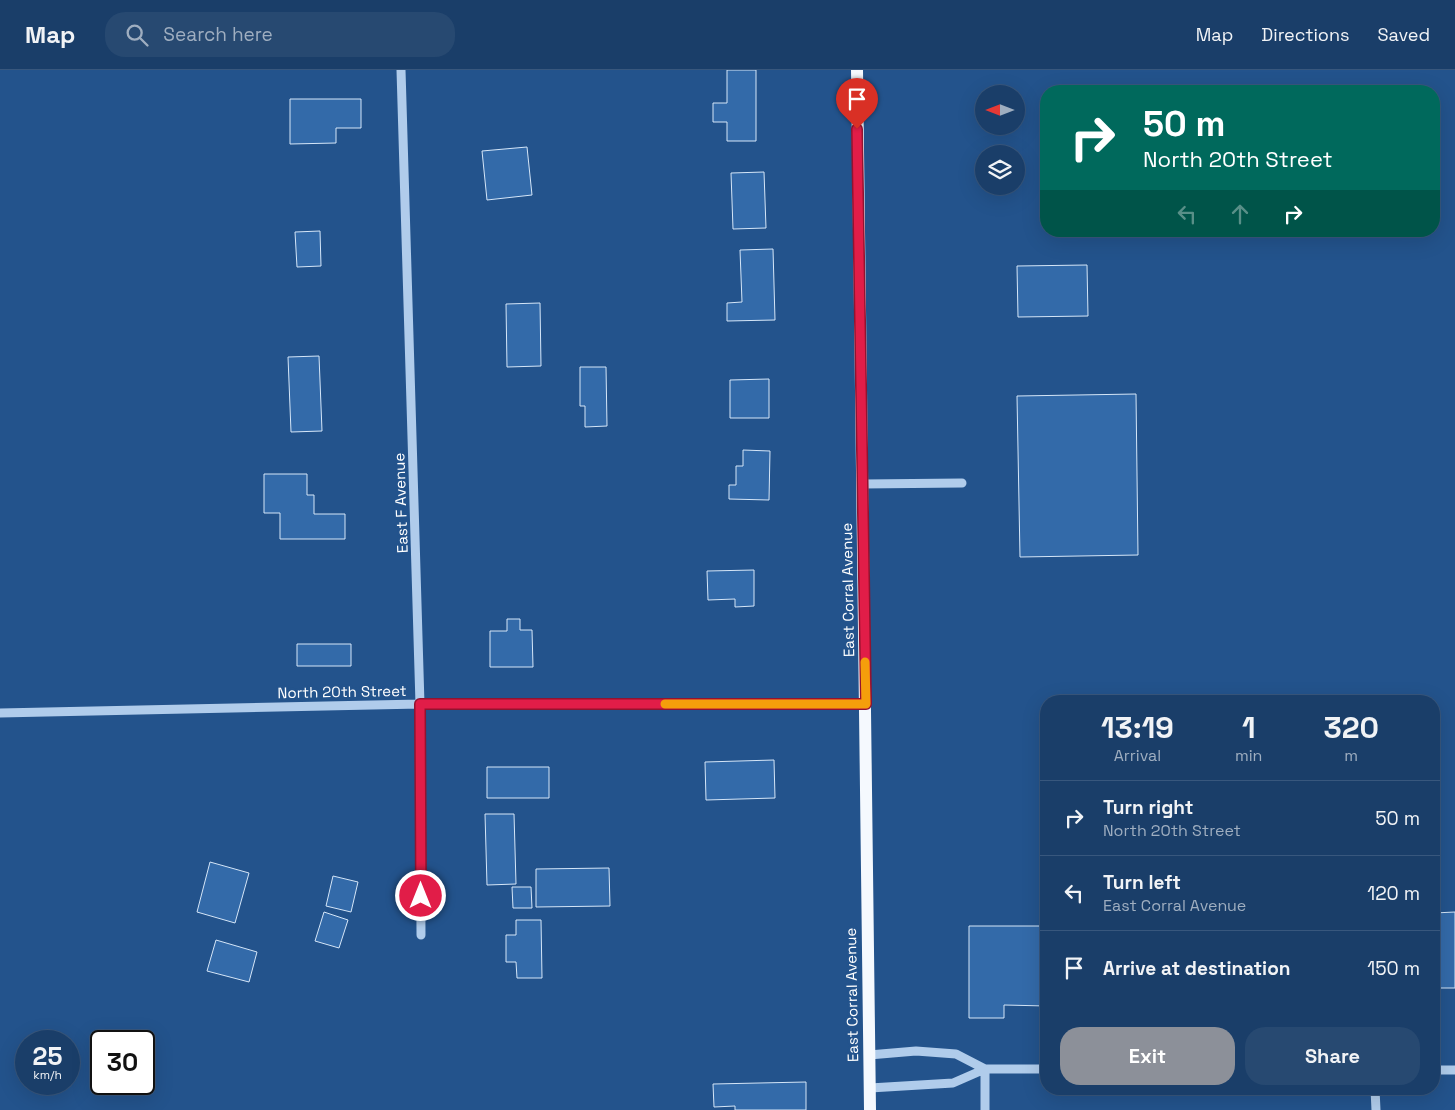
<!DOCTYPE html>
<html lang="en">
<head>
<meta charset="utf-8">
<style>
	:root { --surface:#1a3e69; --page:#274971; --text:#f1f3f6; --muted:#9faec0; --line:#38577d; --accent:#8c9099 }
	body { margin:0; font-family:"Space Grotesk",sans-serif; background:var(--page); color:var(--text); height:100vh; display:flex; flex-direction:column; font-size:19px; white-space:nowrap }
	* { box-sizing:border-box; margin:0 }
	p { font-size:16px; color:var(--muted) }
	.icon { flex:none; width:28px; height:28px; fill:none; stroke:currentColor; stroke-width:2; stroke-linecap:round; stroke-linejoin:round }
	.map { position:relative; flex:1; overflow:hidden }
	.side { position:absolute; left:1040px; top:625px; width:400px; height:400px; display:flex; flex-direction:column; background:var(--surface); border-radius:20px; box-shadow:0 5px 20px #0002,0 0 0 1px var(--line) }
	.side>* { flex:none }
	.top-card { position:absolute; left:1040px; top:15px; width:400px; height:152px; border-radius:20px; box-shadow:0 5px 20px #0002,0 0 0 1px var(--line); background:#00695c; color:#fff; overflow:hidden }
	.needle { width:32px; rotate:270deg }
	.buttons { position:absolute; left:975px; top:15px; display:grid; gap:10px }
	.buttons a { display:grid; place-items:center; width:50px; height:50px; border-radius:50%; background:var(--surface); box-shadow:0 5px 20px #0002,0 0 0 1px var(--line); font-size:25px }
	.speed { position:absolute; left:15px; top:960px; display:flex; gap:10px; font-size:25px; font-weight:700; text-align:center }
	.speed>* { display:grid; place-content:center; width:65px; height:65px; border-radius:50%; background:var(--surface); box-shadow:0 5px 20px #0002,0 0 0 1px var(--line); line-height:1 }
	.speed small { font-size:12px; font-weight:400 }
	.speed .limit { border:2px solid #111; border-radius:8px; background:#fff; color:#111 }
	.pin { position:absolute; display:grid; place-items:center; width:42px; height:42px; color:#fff; margin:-51px -21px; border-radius:50% 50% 50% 0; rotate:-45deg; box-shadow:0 0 5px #0007 }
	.pin .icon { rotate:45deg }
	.me { position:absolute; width:55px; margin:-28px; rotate:0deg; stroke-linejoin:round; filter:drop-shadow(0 0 4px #0008) }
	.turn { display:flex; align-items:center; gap:18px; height:105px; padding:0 20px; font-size:22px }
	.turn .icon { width:65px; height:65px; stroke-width:2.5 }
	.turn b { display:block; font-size:35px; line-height:42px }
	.lanes { display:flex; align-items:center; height:48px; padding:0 20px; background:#0003; justify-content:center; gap:25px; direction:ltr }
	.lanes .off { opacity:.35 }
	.eta { display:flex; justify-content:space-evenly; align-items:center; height:85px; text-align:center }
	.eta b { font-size:30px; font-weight:700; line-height:35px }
	.button { display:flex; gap:10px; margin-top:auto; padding:10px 20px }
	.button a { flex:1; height:58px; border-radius:20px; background:var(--accent); color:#fff; font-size:20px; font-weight:700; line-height:58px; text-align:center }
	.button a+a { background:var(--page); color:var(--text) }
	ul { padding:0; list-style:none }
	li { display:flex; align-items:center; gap:15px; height:75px; padding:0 20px; border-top:1px solid var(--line) }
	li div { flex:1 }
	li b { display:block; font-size:19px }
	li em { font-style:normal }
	header { display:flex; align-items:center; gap:30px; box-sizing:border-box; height:70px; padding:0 25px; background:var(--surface); border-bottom:1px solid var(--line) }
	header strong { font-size:24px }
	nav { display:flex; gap:28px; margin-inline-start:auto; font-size:18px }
	.search { width:350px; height:45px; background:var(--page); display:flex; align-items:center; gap:12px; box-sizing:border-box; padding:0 18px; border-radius:20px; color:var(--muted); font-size:19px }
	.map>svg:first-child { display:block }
	.building { fill:#336aa9; stroke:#d5e6f8 }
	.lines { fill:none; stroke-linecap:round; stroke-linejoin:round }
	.minor { stroke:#b0cceb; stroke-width:9 }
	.major { stroke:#f5f9fe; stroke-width:12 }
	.route-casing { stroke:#92132f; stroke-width:12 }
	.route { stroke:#e11d48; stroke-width:9 }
	.slow { stroke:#f59e0b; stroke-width:9 }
	.labels { text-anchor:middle; stroke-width:5; stroke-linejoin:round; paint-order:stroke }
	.street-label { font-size:15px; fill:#fff; stroke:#23538c }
</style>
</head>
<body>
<header>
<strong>Map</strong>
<div class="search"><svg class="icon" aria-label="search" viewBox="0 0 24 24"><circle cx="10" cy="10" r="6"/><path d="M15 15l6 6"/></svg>Search here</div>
<nav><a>Map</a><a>Directions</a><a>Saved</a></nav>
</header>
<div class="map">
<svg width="1455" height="1040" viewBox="0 0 1455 1040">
	<rect width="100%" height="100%" fill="#23538c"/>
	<!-- building -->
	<path class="building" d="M727 0H756V71H727V52H713V33H727Z
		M290 29H361V58H336V73L290 74Z
		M527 77 532 125 487 130 482 81Z
		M764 102 766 158 733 159 731 103Z
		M320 161 321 196 297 197 295 162Z
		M773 179 775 250 727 251V233L742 232 740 180Z
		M1087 195 1088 246 1018 247 1017 196Z
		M540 233 541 296 507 297 506 234Z
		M319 286 322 361 291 362 288 287Z
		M580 297H606L607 356 585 357V336H580Z
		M769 309V348H730V310Z
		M1136 324 1138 485 1020 487 1017 326Z
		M743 380 770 381 769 430 729 429V415H736V396H743Z
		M264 404H307V425H314V444H345V469H280V443H264Z
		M754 500V536L735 537V529L708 530 707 501Z
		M507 549H520V560H532L533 597H490V561H507Z
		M297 574H351V596H297Z
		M774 690 775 728 706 730 705 692Z
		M487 697H549V728H487Z
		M485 744H514L516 814 487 815Z
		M210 792 249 803 235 853 197 842Z
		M609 798 610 836 536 837V799Z
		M333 806 358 812 351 842 326 836Z
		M512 817H531L532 838H513Z
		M324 842 348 850 339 878 315 871Z
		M1455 842V918H1434V843Z
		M516 850H541L542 908H517L516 892H506V865H516Z
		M969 856H1046V936L1004 935V948H969Z
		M216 870 257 882 249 912 207 901Z
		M806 1012V1040H735V1036L714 1037 713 1014Z"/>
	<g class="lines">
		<!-- minor -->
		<path class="minor" d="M401 0 420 634 421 865
			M863 414 962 413
			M0 643 420 634H865
			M869 985 916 981 956 984 985 999
			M985 999V1040
			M1434 1000H1455
			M870 1018 953 1013 985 999H1046
			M1375 1019 1376 1040"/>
		<!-- major -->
		<path class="major" d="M857 0 870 1040"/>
	</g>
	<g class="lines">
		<defs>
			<path id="route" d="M421 826 420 634H866L857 59"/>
		</defs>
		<!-- route casing -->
		<use href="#route" class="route-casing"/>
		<!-- route -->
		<use href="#route" class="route"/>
		<!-- slow -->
		<path class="slow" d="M665 634H866L865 592"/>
	</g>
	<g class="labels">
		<!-- street labels -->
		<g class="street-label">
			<text transform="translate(401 433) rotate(-92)" y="5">East F Avenue</text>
			<text transform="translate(848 520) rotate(-91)" y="5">East Corral Avenue</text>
			<text transform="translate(342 622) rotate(-1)" y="5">North 20th Street</text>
			<text transform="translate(852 925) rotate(-91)" y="5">East Corral Avenue</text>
		</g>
	</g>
</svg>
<div class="buttons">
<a><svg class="needle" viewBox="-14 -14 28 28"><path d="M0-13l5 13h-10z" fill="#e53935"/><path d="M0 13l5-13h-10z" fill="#9faec0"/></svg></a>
<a><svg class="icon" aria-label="layers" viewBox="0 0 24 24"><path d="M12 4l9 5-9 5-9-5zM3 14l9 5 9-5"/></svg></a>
</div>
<div class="speed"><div>25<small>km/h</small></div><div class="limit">30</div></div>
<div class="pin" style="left:857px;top:59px;background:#d93025"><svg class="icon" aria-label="arrive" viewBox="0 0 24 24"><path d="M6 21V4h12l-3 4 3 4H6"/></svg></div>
<svg class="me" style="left:421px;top:826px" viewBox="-20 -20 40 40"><circle r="17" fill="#e11d48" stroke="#fff" stroke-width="3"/><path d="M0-11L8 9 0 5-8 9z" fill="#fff"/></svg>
<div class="top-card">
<div class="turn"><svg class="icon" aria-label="right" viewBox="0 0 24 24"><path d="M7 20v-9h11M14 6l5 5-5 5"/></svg><div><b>50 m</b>North 20th Street</div></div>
<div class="lanes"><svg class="icon off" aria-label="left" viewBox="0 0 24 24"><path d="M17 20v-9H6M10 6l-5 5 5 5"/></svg><svg class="icon off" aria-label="ahead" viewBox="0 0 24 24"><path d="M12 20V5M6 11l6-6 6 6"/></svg><svg class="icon" aria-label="right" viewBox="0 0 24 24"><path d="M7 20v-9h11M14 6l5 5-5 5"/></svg></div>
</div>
<section class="side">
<div class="eta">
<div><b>13:19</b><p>Arrival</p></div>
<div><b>1</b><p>min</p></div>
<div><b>320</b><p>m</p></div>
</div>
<ul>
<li><svg class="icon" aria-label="right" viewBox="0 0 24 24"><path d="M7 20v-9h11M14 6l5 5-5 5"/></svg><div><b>Turn right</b><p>North 20th Street</p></div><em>50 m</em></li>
<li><svg class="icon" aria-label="left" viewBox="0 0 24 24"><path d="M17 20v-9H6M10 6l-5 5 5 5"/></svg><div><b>Turn left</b><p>East Corral Avenue</p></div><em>120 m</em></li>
<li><svg class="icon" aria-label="arrive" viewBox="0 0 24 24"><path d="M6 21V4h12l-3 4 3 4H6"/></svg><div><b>Arrive at destination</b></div><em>150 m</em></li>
</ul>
<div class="button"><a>Exit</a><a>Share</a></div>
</section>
</div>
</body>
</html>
